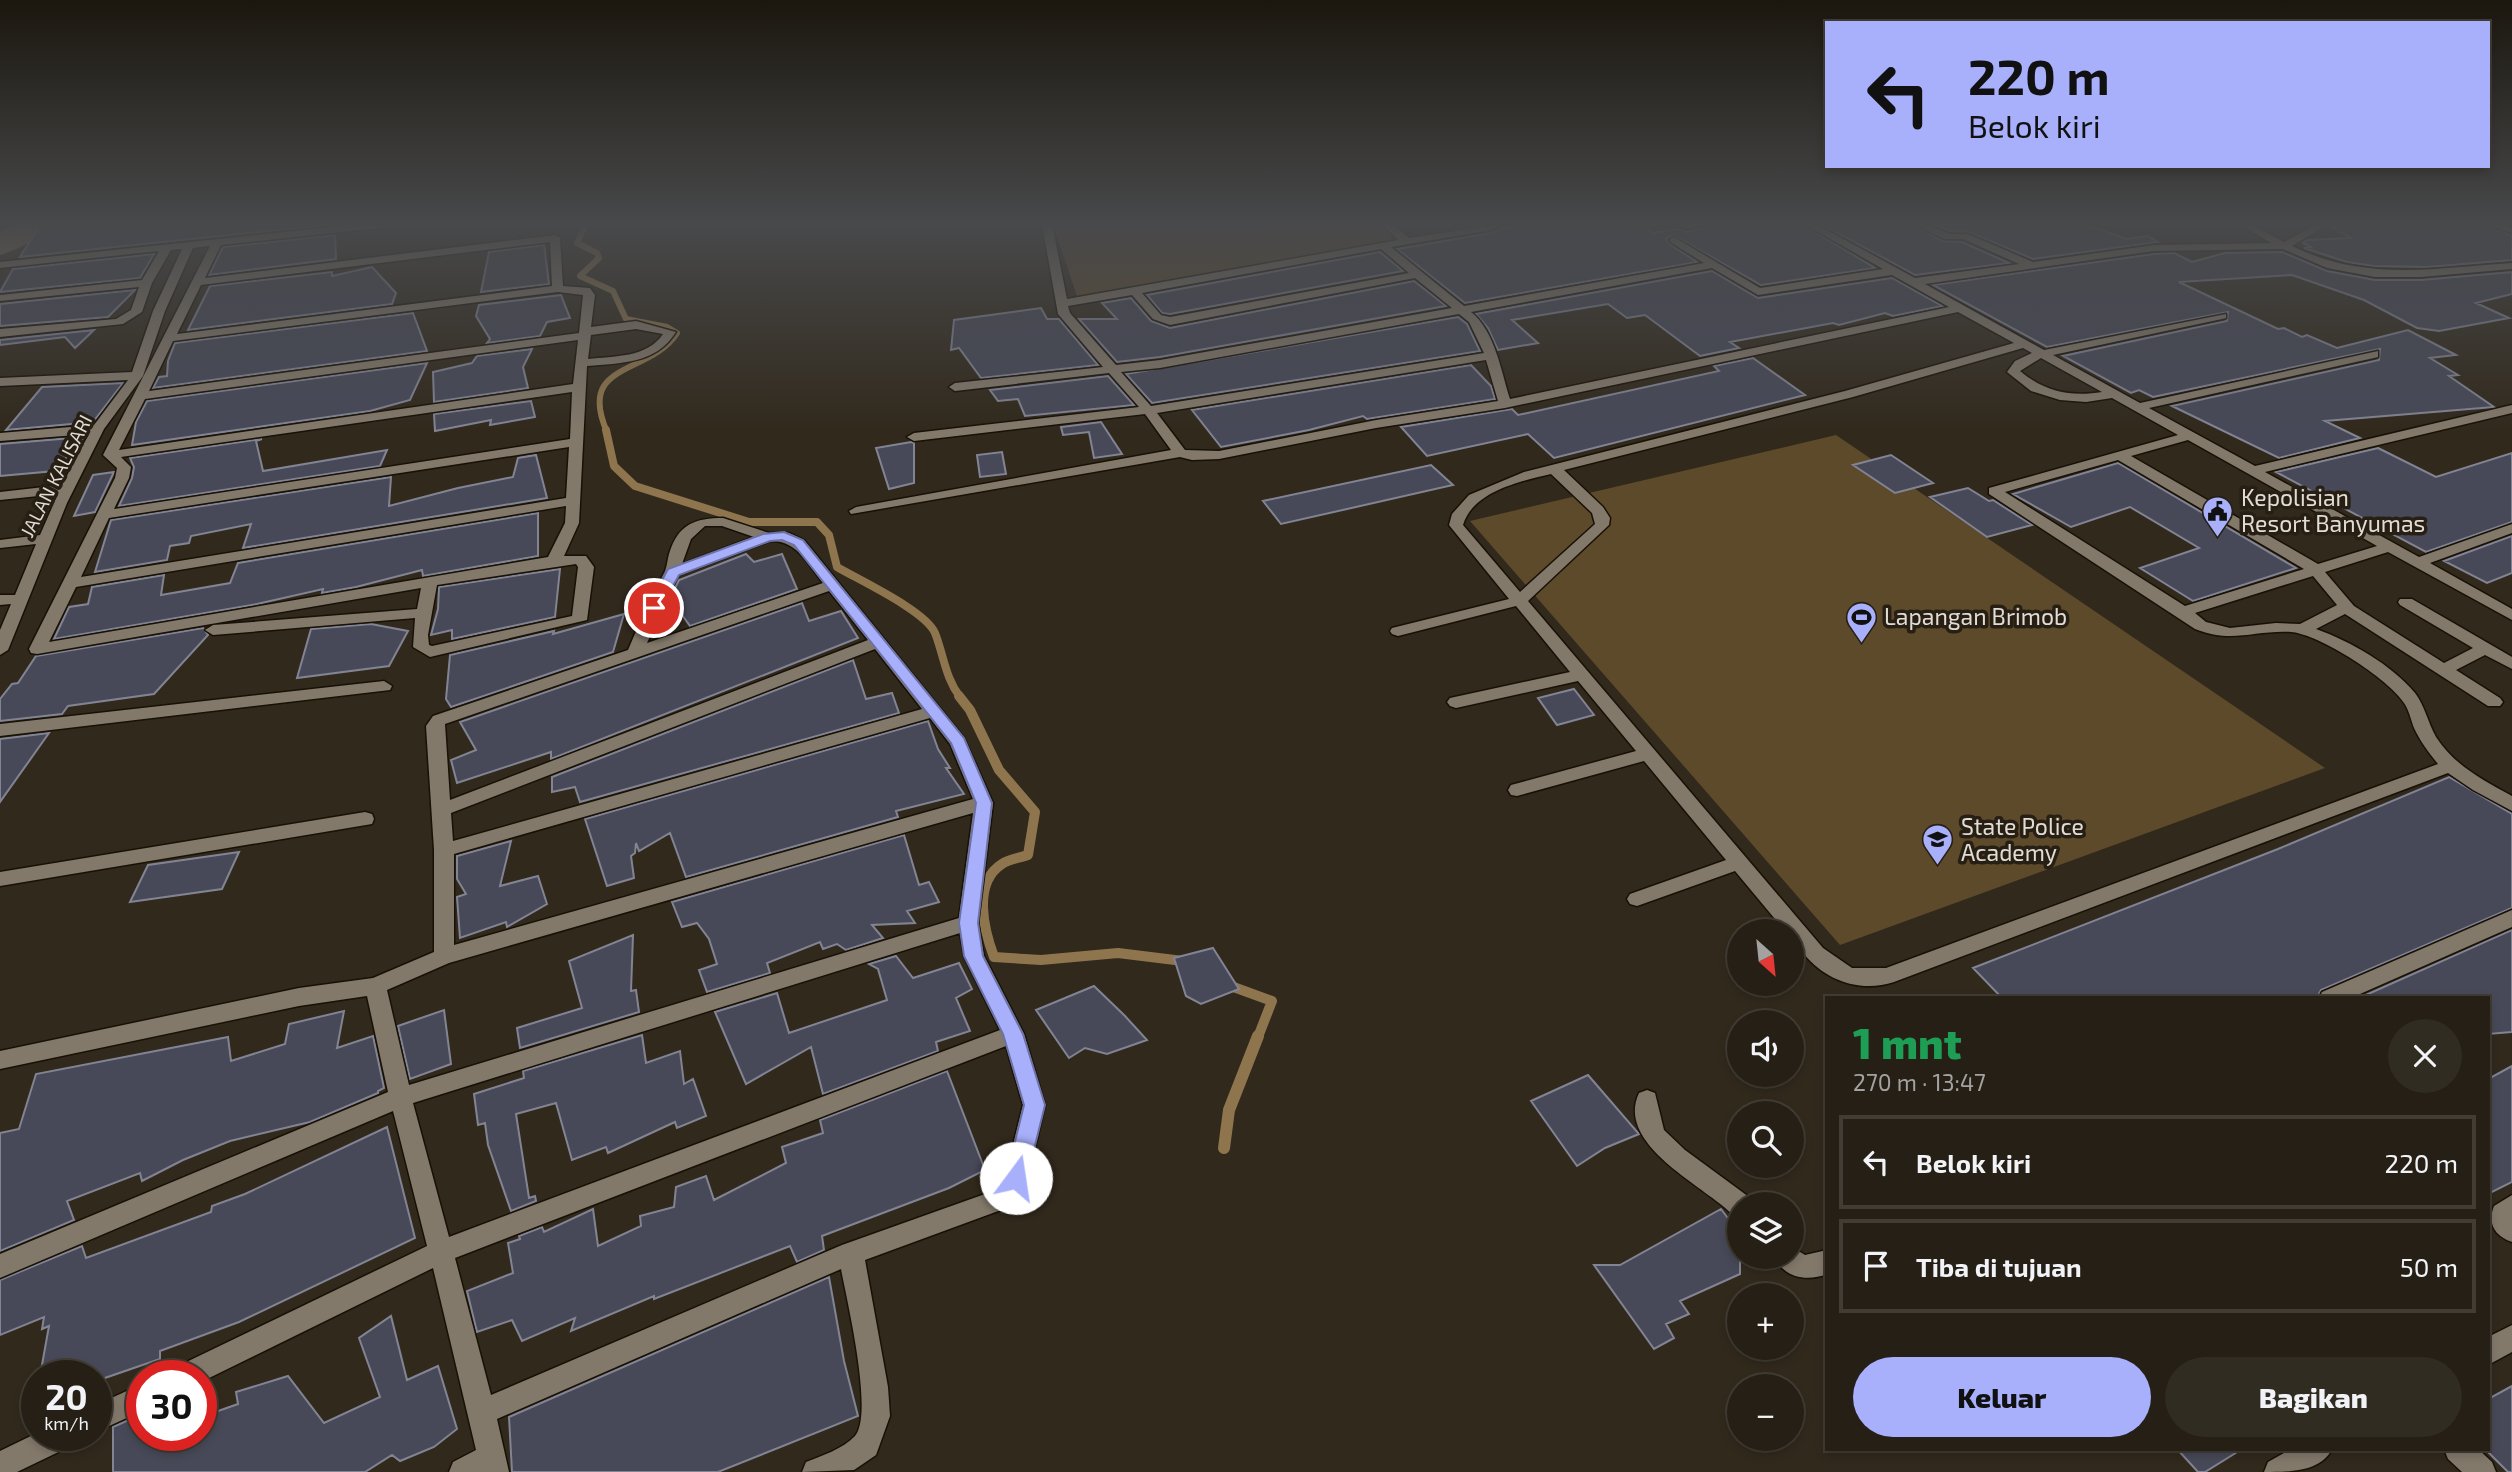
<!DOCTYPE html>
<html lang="id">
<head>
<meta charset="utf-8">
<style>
	:root { --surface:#251f15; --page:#312c22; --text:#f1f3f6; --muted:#a3a2a0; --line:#423d34; --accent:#a8b0fc }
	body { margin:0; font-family:"Exo 2",sans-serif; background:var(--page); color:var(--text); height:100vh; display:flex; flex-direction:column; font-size:26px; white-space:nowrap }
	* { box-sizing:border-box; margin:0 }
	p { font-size:23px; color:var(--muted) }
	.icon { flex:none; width:38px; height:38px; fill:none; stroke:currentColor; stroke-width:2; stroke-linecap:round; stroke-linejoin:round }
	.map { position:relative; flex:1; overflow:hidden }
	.drawer { position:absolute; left:1825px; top:996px; width:665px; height:455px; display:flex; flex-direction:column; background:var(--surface); border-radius:0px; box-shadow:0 4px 10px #0003,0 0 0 2px var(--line) }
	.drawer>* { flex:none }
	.top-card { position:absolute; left:1825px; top:21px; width:665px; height:147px; border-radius:0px; box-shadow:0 4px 10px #0003,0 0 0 2px var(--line); background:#a8b0fc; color:#111; overflow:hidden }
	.needle { width:46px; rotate:153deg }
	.tools { position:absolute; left:1727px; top:919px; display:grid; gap:14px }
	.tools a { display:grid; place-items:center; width:77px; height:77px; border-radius:50%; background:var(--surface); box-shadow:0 4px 10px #0003,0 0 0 2px var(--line); font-size:35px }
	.speed { position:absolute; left:21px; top:1360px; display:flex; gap:14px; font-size:35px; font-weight:700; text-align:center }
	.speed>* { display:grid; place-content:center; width:91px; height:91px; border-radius:50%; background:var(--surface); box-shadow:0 4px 10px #0003,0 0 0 2px var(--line); line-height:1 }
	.speed small { font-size:18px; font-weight:400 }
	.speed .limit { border:10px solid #d22; background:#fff; color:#111 }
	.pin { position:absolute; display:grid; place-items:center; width:60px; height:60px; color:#fff; margin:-30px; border:4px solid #fff; border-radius:50%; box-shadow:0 2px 7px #0007 }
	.me { position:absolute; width:77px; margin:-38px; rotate:14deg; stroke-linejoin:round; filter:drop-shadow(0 0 5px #0008) }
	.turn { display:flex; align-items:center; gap:24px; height:147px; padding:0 28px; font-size:32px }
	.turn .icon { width:91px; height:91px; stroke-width:2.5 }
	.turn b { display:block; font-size:49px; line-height:60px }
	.round { display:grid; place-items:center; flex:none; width:74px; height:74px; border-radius:37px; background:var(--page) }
	.summary { display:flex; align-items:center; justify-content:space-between; height:119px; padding:0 28px }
	h1 { font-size:42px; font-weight:800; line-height:52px; color:#1e9e55 }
	.action { display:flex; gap:14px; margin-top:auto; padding:14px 28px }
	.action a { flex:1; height:80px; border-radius:42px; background:var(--accent); color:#111; font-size:28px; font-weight:800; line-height:80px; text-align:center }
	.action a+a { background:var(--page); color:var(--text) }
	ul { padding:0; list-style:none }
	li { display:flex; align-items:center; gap:21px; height:94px; margin:0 14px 10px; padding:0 14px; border:4px solid var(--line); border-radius:0px }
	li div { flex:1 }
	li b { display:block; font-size:26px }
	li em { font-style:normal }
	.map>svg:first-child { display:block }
	.green { fill:#5d4a2b }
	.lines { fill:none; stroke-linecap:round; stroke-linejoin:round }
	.stream-far3 { stroke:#8e754d; stroke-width:6 }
	.stream-far2 { stroke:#8e754d; stroke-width:8 }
	.stream-far1 { stroke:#8e754d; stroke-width:10 }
	.stream { stroke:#8e754d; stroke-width:12 }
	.river { fill:#8e754d; fill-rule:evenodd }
	.building { fill:#474958; stroke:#828494; stroke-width:2 }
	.minor-casing { stroke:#181106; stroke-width:3 }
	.minor { fill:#83796b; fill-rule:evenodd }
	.route { fill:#a8b0fc; stroke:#6d72a4; stroke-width:2 }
	.labels { text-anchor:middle; stroke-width:7; stroke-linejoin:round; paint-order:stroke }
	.far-street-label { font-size:19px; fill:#e1dcd4; stroke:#271f13 }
	.poi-label { font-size:23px; fill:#e1dcd4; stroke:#271f13; text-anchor:start }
</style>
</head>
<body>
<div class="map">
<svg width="2512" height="1472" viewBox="0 0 2512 1472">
	<rect width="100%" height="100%" fill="#31291c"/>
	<!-- green -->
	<path class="green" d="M1053 224H1383L1396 242 1078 299Z
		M1836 435 2325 768 1840 945 1470 521Z"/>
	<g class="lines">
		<!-- stream-far3 -->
		<path class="stream-far3" d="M586 224 577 243 597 253 599 258 580 276 613 291 626 319 667 327 677 333C649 376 576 361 607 432"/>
		<!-- stream-far2 -->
		<path class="stream-far2" d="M606 430 614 466 635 486 749 522H817L829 535 837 567C859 580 926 611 935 633 944 656 945 677 960 697"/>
		<!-- stream-far1 -->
		<path class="stream-far1" d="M959 696 970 710 999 770 1035 812 1028 855C1020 858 1009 859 1002 864 972 883 984 930 994 957L1041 960 1118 953 1183 961
			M1228 985 1272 1001 1258 1037"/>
		<!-- stream -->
		<path class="stream" d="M1224 1148 1229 1110 1258 1036"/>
		<!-- river -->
		<path class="river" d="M13 224H51C41 238 17 250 0 255V232Z"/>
	</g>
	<!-- building -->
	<path class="building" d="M62 224H334L20 257 39 227Z
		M1518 224H1638L1653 233 1680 229 1685 232 1719 224H1802L1875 268 1761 285 1673 235 1666 239 1668 243 1697 262 1465 303 1397 249 1491 233Z
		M1821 224H1912L1943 241 1962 242 2009 263 1915 275Z
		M1933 224H2083L2127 239 2148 236 2158 242 2033 259 1969 232 1950 231Z
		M2331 224H2487L2489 228 2512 235V260L2427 267 2374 266 2347 262 2304 248 2311 247 2303 243 2306 240 2351 238 2330 226Z
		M335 235 336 259 209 275 223 247Z
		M544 245 549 284 481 292 489 252Z
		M1380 252 1403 271 1170 314 1162 313 1147 295Z
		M2282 252 2327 271 2375 280H2421L2512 272V294L2476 303 2509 318 2439 331 2417 328 2364 300 2292 275 2179 282 2278 329 2284 328 2302 337 2307 335 2337 348 2408 330 2456 355 2430 358 2458 375 2449 376 2494 407 2325 421 2360 438 2279 458 2172 406 2379 360 2380 349 2153 397 2139 390 2131 393 2063 356 2227 321 2228 312 2047 347 1933 285 2154 254 2174 253 2192 262 2225 253Z
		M154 254 140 278 0 292 13 269Z
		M372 267 396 293 392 304 188 330 210 286 332 272V276Z
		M1712 271 1758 298 1892 278 1942 306 1893 316 1885 313 1839 325 1833 323 1730 342 1739 348 1700 356 1645 315 1627 318 1608 304 1512 320 1538 343 1498 350 1488 328 1476 314Z
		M1414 281 1446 306 1160 357 1117 362 1079 319H1117L1102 303 1131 298 1151 321 1170 328Z
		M135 290 108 317 0 326V304Z
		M561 295 570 318 547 322 540 336 487 343 490 339 476 316 479 305Z
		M1041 308 1047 319H1059L1098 365 981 378 959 348 951 350 954 320Z
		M413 313 427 351 153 388 159 377 167 376 168 361 175 343Z
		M1458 317 1467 324 1480 351 1152 403 1126 374Z
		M94 330 75 348 65 337 0 345V340Z
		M532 349 523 367 528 388 434 402 433 372 472 363 477 356Z
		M1753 358 1805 395 1554 458 1528 434 1427 456 1401 427 1512 409 1518 415 1719 371 1714 366Z
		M427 363 410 400 370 411 132 445 136 422 147 401Z
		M1471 365 1491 386 1495 399 1367 419 1363 416 1309 430 1221 447 1192 410Z
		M1108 376 1134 405 1025 416 1018 399 998 401 990 390Z
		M123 383 93 422 6 430 42 387Z
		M531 401 535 417 490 425 491 420 435 431 434 414Z
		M1101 422 1122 454 1094 458 1089 432 1063 435 1061 427Z
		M84 437 55 471 0 476V444Z
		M262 439 256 441 263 471 387 450 380 466 119 506 132 478 134 467 130 458Z
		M911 442 914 443V483L889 489 876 448Z
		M2378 448 2436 477 2512 453V522L2426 552 2276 472Z
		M1002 452 1006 474 980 477 977 455Z
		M536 455 547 498 243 548 251 524 191 536 189 543 170 546 167 560 95 572 111 520 391 477 389 506 458 488 513 477 518 458Z
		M1891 455 1933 483 1895 493 1853 465Z
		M2118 463 2296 568 2193 601 2140 568 2199 548 2130 507 2071 527 2013 494Z
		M1431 465 1453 485 1281 524 1263 501Z
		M114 472 95 512 74 516 93 475Z
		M1968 488 1989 501 1993 500 2032 525 1987 537 1930 497Z
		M538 513V556L423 576 422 570 356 587 322 593 323 589 257 604 54 639 69 607 88 604 92 587 164 575 161 595 230 583 238 563Z
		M2512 536V573L2487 583 2444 561Z
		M746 554 754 562 782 554 797 589 690 626 670 598 679 580Z
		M560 569 555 617 452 639V630L431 635 438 609 439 587Z
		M802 603 809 621 841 611 858 638 551 759V752L457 783 451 760 476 750 460 722Z
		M624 614 613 652 451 707 446 699 450 655 554 631 553 634Z
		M371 624 408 631 389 666 297 678 311 629Z
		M203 628 208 635 154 694 68 706 62 714 0 721V699L12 684 18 683 36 656Z
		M853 660 866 699 892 693 899 713 580 802 575 787 552 792V777Z
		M1574 689 1594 715 1557 725 1538 698Z
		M928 721 938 749 950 768H946L964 794 896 811 898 817 686 877 670 833 639 851 636 843 635 853 631 856 634 878 607 886 585 819Z
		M49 733 0 802V739Z
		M2449 777 2512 814V908L2321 990 2317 998H2002L1973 968 2278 849Z
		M904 835 919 885 929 882 939 902 907 911 915 923 872 925 883 938 846 950 837 944 823 949 820 942 767 963 770 973 707 992 699 970 717 964 709 939 697 923 682 927 672 902Z
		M511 841 500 886 538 876 547 904 507 927 506 922 460 938 457 897 466 894 457 879V856Z
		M239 852 222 889 130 902 148 865Z
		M2512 930V1032L2488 1034V998H2359Z
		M633 935 631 991 636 990 639 1012 520 1048 517 1028 582 1008 569 961Z
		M1213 948 1239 989 1201 1004 1186 996 1174 958Z
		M896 956 913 978 959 963 972 989 956 998 970 1031 936 1042 938 1051 823 1094 811 1047 746 1084 715 1012 777 993 789 1033 887 1000 878 969 869 964Z
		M1094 986 1125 1016 1147 1040 1107 1054 1085 1048 1069 1058 1036 1010Z
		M444 1010 451 1064 410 1079 398 1026Z
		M344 1011 337 1048 373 1036 384 1088 378 1091V1093L310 1122 230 1141 183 1160 142 1181 140 1173 67 1201 74 1220 0 1251V1133L19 1129 36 1074 228 1037 231 1061 285 1044 289 1024Z
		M642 1035 646 1063 680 1051 684 1084 693 1079 706 1116 677 1128 675 1122 608 1153 606 1147 572 1160 556 1103 516 1114 529 1198 535 1196 536 1201 511 1211 488 1145 485 1123 478 1125 474 1094 524 1078 523 1071Z
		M2512 1066V1182L2488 1194V1079Z
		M947 1071 985 1170 949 1188 822 1236 824 1250 797 1262 790 1246 654 1299V1296L571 1331 575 1318 522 1341 512 1320 477 1332 467 1291 513 1273 508 1243 520 1239 519 1236 542 1227 544 1232 593 1209 598 1246 641 1226 640 1216 674 1207 676 1187 706 1176 714 1200 786 1163 782 1147 823 1133 820 1120Z
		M1588 1075 1639 1134 1605 1148 1577 1166 1531 1101Z
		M387 1127 415 1238 239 1322 160 1351V1359L96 1381V1376H40L49 1326 42 1329 44 1317 0 1335V1280L82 1246 86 1258 211 1212 212 1206 245 1194Z
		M1721 1209 1740 1234V1274L1680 1301 1689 1314 1666 1324 1674 1338 1654 1349 1594 1265H1620Z
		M829 1277 844 1361 858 1416 718 1472H512L509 1417Z
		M391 1316 407 1380 438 1366 457 1429 434 1447 400 1461 392 1455 365 1472H113V1427L142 1414V1435H201V1417L238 1404 236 1392 288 1376 324 1423 380 1397 359 1338Z
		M2512 1386V1472H2508L2488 1452V1399Z
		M2177 1449H2242L2205 1472H2198Z"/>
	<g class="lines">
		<defs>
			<path id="minor" d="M360 224H392L387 227 221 245 205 278 555 235 560 238 563 286 590 288 595 295 591 327 636 321 676 332C656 364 621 363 587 366L579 523 564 556H586L594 567 587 620 430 657 413 647 415 618 213 635 205 630 213 625 417 609 421 588 37 654 31 653 29 649 115 478 117 468 103 455 210 246 193 248 165 311 143 376 104 429 67 503 8 650 0 655V630L11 604 0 605V595H15L36 544 0 548V540L40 535 58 494 0 500V492L62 485 89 434 0 441V433L94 425 128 380 0 386V378L132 372 153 311 182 249 171 250 152 283 142 312 123 324 0 337V329L116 319 131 310 139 287 0 301V295L142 280 159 251 0 268V262ZM550 242 552 286 177 334 201 285ZM558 292 583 295 579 333 149 391 173 341ZM636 329 663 334C647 358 614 356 588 359L591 335ZM578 340 573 384 119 450 145 399ZM572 392 570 439 114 509 129 478 131 467 121 457ZM569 447 566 498 81 577 109 518ZM566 506 565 523 548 557 49 642 76 587ZM576 564 578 567 572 616 432 646 429 645 428 635 437 585Z
				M1042 224H1052L1067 299 1398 240 1382 224H1393L1409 238 1495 225 1496 227 1491 230 1391 247 1464 306 1704 263 1670 242 1669 240 1674 237 1760 288 1883 269 1804 224H1816L1915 278 2019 264 1963 239H1944L1914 224H1927L1949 234H1968L2033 262 2154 245 2271 243 2239 224H2251L2284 242 2317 224H2329L2292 246C2366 282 2433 268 2512 263V269L2421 277H2375L2327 268 2283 249 2154 251 1925 284 2044 350 2226 314V318L2222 319 2053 355 2140 403 2378 351V357L2374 358 2149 408 2255 466 2512 405V413L2265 472 2419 557 2512 524V533L2430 563 2512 609V620L2388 552 2325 572 2354 606 2444 663 2473 648 2400 605 2398 602 2400 599H2412L2512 657V669L2485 655 2456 670 2500 698 2503 702 2500 706H2488L2345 614 2316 629C2350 641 2392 665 2415 693 2425 706 2428 723 2436 737 2455 766 2483 780 2512 796V811L2473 790 2448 773 1894 982C1861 993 1826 981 1804 954 1798 946 1792 942 1792 931H1785L1735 871 1637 906 1630 904 1627 899 1630 894 1726 860 1644 761 1517 796 1511 795 1508 790 1511 785 1636 751 1578 681 1456 708 1450 706 1447 702 1450 698 1570 672 1516 606 1398 636 1392 634 1390 631 1392 628 1509 599 1449 525 1452 514 1469 495 1524 472 1845 391 2014 343 1958 312 1505 408 1376 428 1219 459 1192 460 1180 457 851 514 849 511 856 507 1171 450 1145 414 914 441 907 437 914 433 1139 407 1109 373 955 391 949 387 955 383 1103 367 1058 314ZM1381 249 1409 273 1170 317 1161 315 1142 293ZM1712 268 1758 295 1892 275 1949 307 1510 399C1501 371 1495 331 1471 312ZM1415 278 1452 308 1160 360 1116 365 1070 313 1068 306 1132 295 1153 319 1170 325ZM1459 314 1469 322 1484 353 1151 406 1121 372 1160 368ZM2023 348 2032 353 2015 361 2007 372 2031 391 2060 400 2086 402 2112 398 2178 435 1989 488V494L2195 629C2232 644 2254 630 2291 632 2319 634 2389 679 2404 703 2409 710 2411 720 2414 728 2420 741 2429 753 2438 764L1886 968H1852L1823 948 1528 601 1609 525 1610 518 1603 507 1564 470 1853 397ZM2041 358 2102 392C2071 397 2045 392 2020 371ZM1486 360 1498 401 1376 420 1219 451 1185 450 1157 413ZM2188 440 2377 546 2318 564 2131 456ZM2118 460 2304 569 2185 606 2005 492ZM1551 474 1592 513 1595 524 1520 592 1463 525C1473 491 1521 481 1551 474ZM2313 576 2337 605 2300 624 2276 623 2230 628 2206 622 2195 613Z
				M1682 224H1713L1685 229 1680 226Z
				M2489 224 2512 227V233L2490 226Z
				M723 518 769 533H789L804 540 964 738 993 803 978 923 984 956 1024 1034 1045 1105 1028 1178 1001 1210 865 1260 888 1387 890 1416 876 1455 854 1470 802 1472 806 1462C821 1456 843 1449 855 1436 874 1414 847 1301 841 1269L497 1419 509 1472H449L453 1462 476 1450 433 1268 201 1382V1376H172L176 1367 427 1246 393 1111 0 1278V1254L388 1092 367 996 299 1006 0 1069V1051L299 988 373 978 434 952V850L426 726 433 716 628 650C639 624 650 599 663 575 667 569 667 561 669 554 678 524 695 518 723 518ZM705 526H722L754 537 682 564 691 539ZM770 541C797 540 808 564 823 583L647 643 678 575ZM829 591 868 640 450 800 445 724ZM875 649 922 709 453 841 451 813ZM930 718 950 744 973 799 454 945V854ZM973 813 959 918 409 1085 387 990 449 963ZM960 933 964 956 1000 1030 449 1237 413 1103ZM1006 1046 1023 1105 1006 1173 985 1194 842 1245 491 1395 455 1258Z
				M384 681 392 686 390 690 0 736V724Z
				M365 812 372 814 374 819 372 824 0 886V872Z
				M2512 910V927L2351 998H2319L2322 992Z
				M1647 1090 1655 1093 1664 1130 1685 1150 1749 1197 1752 1204H1740V1216L1731 1213C1702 1185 1615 1144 1639 1093Z
				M2512 1195V1242C2495 1236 2487 1224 2494 1206Z
				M1792 1247 1805 1255 1827 1250V1274C1807 1282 1783 1278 1774 1256H1792Z
				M2512 1325V1352L2488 1365V1337Z
				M142 1384V1411L96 1432V1405Z
				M37 1433 77 1435 73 1445 17 1472H0V1451Z
				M2291 1449H2332C2321 1472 2289 1472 2264 1472L2268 1462Z
				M2444 1449H2478L2492 1462 2496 1472H2462L2448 1459Z"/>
		</defs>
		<!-- minor casing -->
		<use href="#minor" class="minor-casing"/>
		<!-- minor -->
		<use href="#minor" class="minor"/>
	</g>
	<!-- sky -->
	<linearGradient id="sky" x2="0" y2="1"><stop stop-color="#1b170f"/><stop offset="0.52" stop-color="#48494b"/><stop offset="1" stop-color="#48494b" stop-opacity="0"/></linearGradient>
	<rect width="2512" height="430" fill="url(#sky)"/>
	<!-- route -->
	<path class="route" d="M784 532 803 540 964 738 992 803 978 923 983 956 1023 1034 1045 1105 1027 1178 1024 1185 1016 1188 1009 1185 1006 1178 1024 1105 1003 1034 964 956 959 923 976 803 951 743 794 545 782 540 770 541 679 575 659 611 647 608 668 569 763 534Z"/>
	<!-- icons -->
	<defs>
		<symbol id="civic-pin" viewBox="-11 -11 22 30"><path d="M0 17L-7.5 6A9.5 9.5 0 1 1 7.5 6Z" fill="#a8b0fc" stroke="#271f13"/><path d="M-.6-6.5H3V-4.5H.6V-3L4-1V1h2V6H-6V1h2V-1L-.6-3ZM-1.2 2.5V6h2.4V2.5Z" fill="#111"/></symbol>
		<symbol id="stadium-pin" viewBox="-11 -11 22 30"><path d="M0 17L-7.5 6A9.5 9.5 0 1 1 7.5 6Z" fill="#a8b0fc" stroke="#271f13"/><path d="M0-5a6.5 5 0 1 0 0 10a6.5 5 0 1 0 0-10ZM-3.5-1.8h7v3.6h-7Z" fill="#111"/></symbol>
		<symbol id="university-pin" viewBox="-11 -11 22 30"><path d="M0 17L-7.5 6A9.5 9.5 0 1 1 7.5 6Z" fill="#a8b0fc" stroke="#271f13"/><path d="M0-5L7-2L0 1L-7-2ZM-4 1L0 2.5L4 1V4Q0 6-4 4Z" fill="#111"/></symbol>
	</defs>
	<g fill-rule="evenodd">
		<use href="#civic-pin" x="2200" y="494" width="35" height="47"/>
		<use href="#stadium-pin" x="1844" y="600" width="35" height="47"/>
		<use href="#university-pin" x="1920" y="822" width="35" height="47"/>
	</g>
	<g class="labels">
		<!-- far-street labels -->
		<g class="far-street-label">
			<text transform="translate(56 476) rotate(-63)" y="7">JALAN KALISARI</text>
		</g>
		<!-- poi labels -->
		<g class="poi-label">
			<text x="2241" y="506">Kepolisian<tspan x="2241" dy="26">Resort Banyumas</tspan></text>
			<text x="1884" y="625">Lapangan Brimob</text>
			<text x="1961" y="835">State Police<tspan x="1961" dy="26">Academy</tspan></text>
		</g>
	</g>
</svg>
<div class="tools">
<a><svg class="needle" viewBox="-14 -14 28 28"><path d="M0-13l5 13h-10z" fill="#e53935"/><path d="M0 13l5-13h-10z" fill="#a3a2a0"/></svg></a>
<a><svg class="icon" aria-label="sound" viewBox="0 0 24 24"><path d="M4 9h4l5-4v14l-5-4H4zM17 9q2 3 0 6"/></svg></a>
<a><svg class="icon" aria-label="search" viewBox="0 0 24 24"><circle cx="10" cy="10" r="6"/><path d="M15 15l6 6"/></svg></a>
<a><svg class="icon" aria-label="layers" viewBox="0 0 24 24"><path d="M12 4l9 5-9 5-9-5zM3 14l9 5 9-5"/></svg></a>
<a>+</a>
<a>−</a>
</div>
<div class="speed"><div>20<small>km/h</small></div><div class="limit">30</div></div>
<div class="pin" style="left:654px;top:608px;background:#d93025"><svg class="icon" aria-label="arrive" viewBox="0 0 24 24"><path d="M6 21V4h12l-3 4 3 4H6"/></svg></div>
<svg class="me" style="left:1016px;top:1178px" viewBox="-20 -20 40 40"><circle r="19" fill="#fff"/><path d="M0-13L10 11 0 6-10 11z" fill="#a8b0fc"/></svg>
<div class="top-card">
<div class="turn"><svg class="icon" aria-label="left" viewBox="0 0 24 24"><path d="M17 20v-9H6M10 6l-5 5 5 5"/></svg><div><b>220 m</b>Belok kiri</div></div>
</div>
<section class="drawer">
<div class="summary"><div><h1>1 mnt</h1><p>270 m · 13:47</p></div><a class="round"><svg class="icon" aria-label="close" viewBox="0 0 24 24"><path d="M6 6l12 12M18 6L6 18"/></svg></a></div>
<ul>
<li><svg class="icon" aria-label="left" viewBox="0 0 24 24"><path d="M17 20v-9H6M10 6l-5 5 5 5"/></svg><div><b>Belok kiri</b></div><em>220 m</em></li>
<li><svg class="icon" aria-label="arrive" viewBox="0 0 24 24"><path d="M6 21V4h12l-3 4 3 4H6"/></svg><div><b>Tiba di tujuan</b></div><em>50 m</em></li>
</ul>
<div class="action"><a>Keluar</a><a>Bagikan</a></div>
</section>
</div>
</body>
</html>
